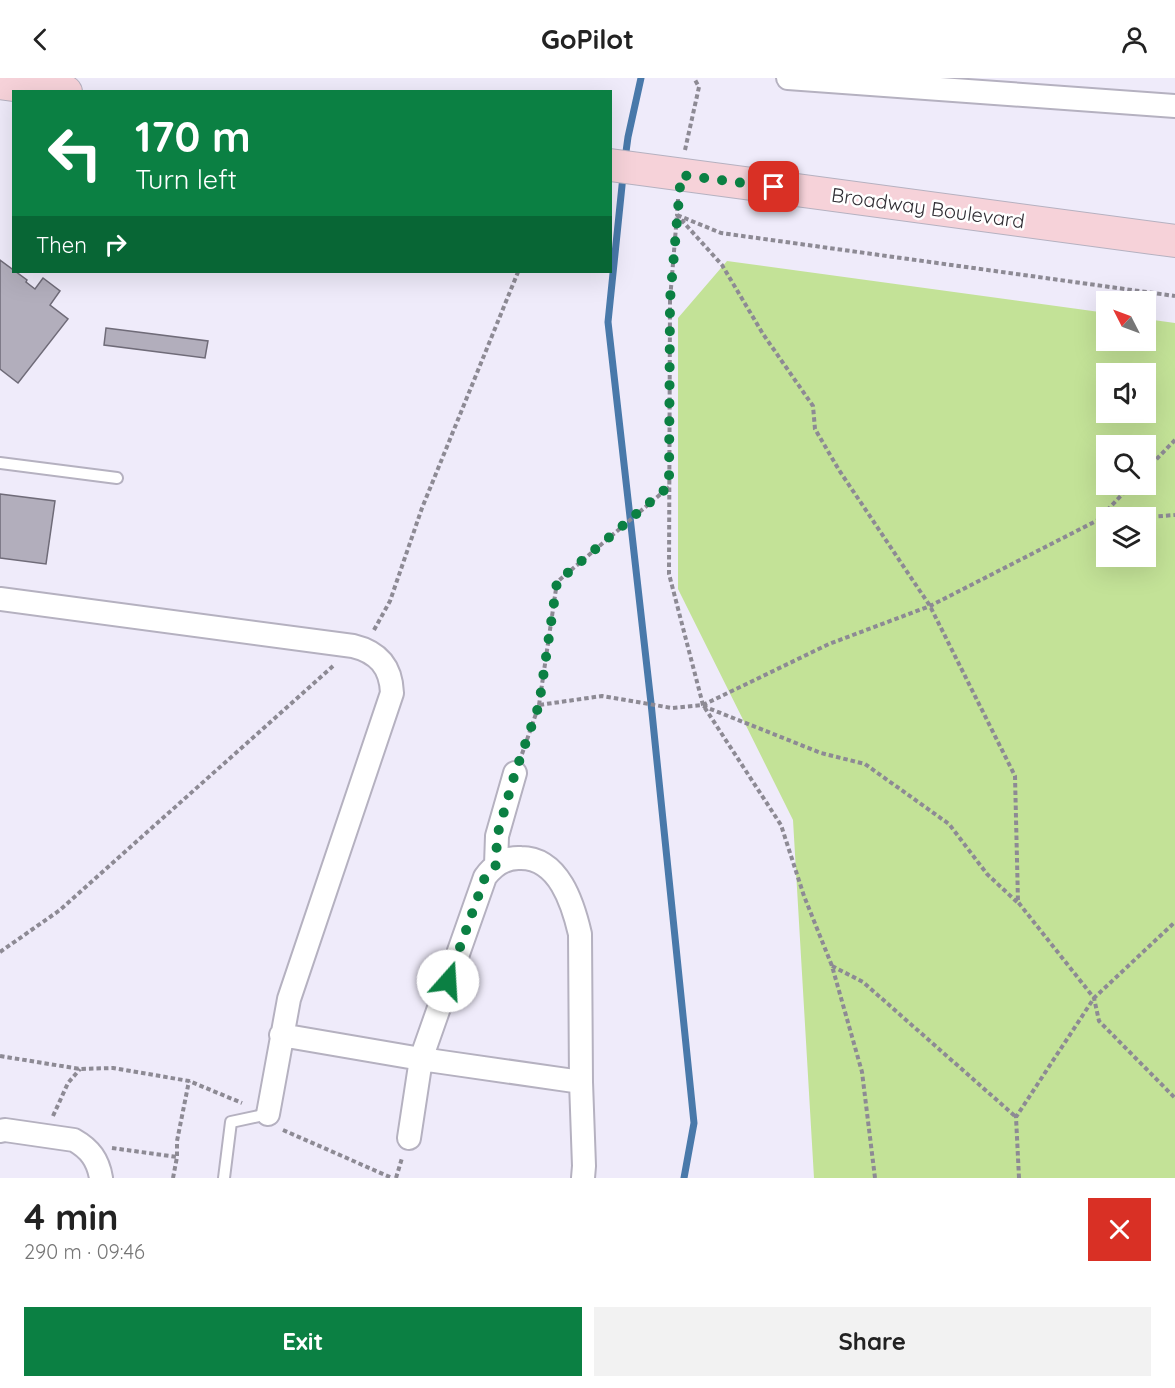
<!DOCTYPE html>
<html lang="en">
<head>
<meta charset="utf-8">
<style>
	:root { --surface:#fff; --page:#f2f2f2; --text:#222; --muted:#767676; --accent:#0b8043 }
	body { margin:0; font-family:Quicksand,sans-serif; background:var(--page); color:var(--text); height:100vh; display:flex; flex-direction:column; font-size:22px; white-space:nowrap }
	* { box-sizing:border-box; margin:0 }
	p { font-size:20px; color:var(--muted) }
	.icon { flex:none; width:33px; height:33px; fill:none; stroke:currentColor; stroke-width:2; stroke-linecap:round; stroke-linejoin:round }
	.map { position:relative; height:1100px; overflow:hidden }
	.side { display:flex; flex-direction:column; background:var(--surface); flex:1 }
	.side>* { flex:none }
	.banner { position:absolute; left:12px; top:12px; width:600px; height:183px; border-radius:0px; box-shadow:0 6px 24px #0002; background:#0b8043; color:#fff; overflow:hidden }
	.needle { width:39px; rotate:312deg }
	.controls { position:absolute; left:1096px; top:213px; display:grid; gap:12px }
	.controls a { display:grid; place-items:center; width:60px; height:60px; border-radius:0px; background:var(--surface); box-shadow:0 6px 24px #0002; font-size:30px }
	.pin { position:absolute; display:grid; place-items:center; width:51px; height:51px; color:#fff; margin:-26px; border-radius:12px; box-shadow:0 3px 9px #0006 }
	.me { position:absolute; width:66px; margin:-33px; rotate:19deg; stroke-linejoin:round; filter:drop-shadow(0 0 4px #0008) }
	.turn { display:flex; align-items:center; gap:21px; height:126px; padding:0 24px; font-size:27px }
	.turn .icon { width:78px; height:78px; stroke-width:2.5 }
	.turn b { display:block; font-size:42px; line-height:51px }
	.then { display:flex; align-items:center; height:57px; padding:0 24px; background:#0003; gap:12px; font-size:22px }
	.round { display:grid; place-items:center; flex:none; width:63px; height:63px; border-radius:0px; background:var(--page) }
	.summary { display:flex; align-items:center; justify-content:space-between; height:102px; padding:0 24px }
	h1 { font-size:36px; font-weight:700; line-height:45px }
	.primary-button { display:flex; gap:12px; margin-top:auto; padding:12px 24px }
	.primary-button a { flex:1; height:69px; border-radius:0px; background:var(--accent); color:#fff; font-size:24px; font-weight:700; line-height:69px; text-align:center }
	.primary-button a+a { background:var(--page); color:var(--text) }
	header { display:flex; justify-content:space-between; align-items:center; height:78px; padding:0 24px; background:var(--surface); font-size:27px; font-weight:700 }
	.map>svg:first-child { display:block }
	.green { fill:#c3e297; fill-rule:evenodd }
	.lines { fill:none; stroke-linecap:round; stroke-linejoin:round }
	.stream { stroke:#4979aa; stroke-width:7 }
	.building { fill:#b2aebc; stroke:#6f6b78; stroke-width:1.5 }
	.lane-casing { stroke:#b5b1c0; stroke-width:14 }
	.street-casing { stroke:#b5b1c0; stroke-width:26 }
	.secondary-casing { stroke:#b5b1c0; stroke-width:34 }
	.path { stroke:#8d8a94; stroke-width:4; stroke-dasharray:4.5 3; stroke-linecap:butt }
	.lane { stroke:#fff; stroke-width:10 }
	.street { stroke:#fff; stroke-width:22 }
	.secondary { stroke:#f6d2d9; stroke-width:32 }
	.route { stroke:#0b8043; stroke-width:10; stroke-dasharray:0 18 }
	.labels { text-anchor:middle; stroke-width:5; stroke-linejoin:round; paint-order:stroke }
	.street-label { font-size:20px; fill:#302e34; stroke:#fff }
</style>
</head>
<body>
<header><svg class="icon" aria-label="back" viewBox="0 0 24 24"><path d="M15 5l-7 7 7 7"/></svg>GoPilot<svg class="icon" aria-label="person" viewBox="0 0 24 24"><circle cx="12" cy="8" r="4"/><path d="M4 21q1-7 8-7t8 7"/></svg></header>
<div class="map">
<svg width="1175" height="1100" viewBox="0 0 1175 1100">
	<rect width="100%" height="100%" fill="#efebfa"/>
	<!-- green -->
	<path class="green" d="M727 183 1107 235V262H1146V241L1175 245V1100H814L793 742 678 511V240ZM1107 296H1146V334H1107ZM1107 368H1146V406H1107ZM1107 440H1146V478H1107Z"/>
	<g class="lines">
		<!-- stream -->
		<path class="stream" d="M625 81 628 59 641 0
			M623 98 608 244 651 625 694 1045 684 1100"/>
	</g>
	<!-- building -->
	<path class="building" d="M0 182 27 202 26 204 35 211 43 200 60 213 50 227 68 241 18 305 0 291Z
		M106 250 208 263 205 280 104 267Z
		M0 416 55 423 46 486 0 480Z"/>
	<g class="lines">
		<defs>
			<path id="lane" d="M0 385 117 400
				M224 1100 231 1044 268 1036"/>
			<path id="street" d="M788 0 1175 28
				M0 521 353 568C378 574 391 589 392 615L289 921 268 1036
				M496 787 497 758 515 695
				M281 957 421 981 581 1004
				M0 1053 5 1052 74 1062C90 1071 98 1082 101 1100
				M409 1060 421 981 485 799C494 787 506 779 521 780 559 780 573 826 580 856L581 1004 584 1088 583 1100"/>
			<path id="secondary" d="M0 5 66 14
				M610 87 1175 163"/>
		</defs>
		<!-- lane casing -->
		<use href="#lane" class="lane-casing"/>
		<!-- street casing -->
		<use href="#street" class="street-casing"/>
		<!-- secondary casing -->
		<use href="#secondary" class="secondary-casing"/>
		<!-- path -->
		<path class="path" d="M685 72 699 9 694 0
			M678 121 677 137 722 187 763 256 813 328 815 351 839 392 930 528 1015 698 1018 824 1094 920 1099 943 1175 1020
			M1146 392 1175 362
			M1136 440 1175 437
			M374 552 390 523 422 430 518 194
			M539 627 557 504 669 409
			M703 628 821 675 865 686 949 746 987 796 1017 824
			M522 676 539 627 602 618 672 630 703 627 829 566 930 528 1098 442 1132 406
			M0 874 60 832 333 588
			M832 888 863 904 1016 1039
			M0 978 80 991 113 990 189 1003 242 1025
			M53 1038 68 1005 80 991
			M283 1052 392 1100
			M112 1070 177 1079
			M173 1100 177 1079V1063L189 1003
			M396 1100 402 1080
			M875 1100 862 994 832 888 804 818 781 747 703 627 669 496 670 222 677 137 721 155 1175 218
			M1019 1100 1016 1039 1094 920 1175 844"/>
		<!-- lane -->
		<use href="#lane" class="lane"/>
		<!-- street -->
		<use href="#street" class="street"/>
		<!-- secondary -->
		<use href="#secondary" class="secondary"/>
	</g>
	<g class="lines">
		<!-- route -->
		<path class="route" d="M448 903 485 799 496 787 497 758 515 695 539 627 557 504 669 408 670 222 681 97 774 109"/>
	</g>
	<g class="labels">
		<!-- street labels -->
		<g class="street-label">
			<text transform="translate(928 130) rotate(8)" y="7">Broadway Boulevard</text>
		</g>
	</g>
</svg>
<div class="controls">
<a><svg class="needle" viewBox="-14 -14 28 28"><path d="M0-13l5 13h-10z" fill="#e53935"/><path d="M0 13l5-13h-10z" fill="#767676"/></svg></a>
<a><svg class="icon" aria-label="sound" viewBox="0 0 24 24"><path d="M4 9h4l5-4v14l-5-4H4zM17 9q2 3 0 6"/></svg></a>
<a><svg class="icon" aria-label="search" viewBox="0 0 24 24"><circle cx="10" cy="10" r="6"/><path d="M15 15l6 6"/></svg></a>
<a><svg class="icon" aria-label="layers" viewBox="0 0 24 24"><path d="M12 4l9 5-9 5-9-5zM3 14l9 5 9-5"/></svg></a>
</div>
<div class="pin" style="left:774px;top:109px;background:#d93025"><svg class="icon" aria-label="arrive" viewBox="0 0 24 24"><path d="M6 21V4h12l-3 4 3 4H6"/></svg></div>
<svg class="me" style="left:448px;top:903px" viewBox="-20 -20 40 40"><circle r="19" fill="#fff"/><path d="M0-13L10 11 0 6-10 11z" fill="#0b8043"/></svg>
<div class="banner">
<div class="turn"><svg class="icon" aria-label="left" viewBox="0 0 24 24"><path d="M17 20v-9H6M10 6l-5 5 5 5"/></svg><div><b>170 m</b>Turn left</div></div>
<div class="then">Then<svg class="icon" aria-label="right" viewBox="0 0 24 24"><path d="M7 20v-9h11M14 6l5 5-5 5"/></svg></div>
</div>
</div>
<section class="side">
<div class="summary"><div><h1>4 min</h1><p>290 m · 09:46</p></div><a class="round" style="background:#d93025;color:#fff"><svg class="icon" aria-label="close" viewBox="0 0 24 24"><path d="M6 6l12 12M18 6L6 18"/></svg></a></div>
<div class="primary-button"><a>Exit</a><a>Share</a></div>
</section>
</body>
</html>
